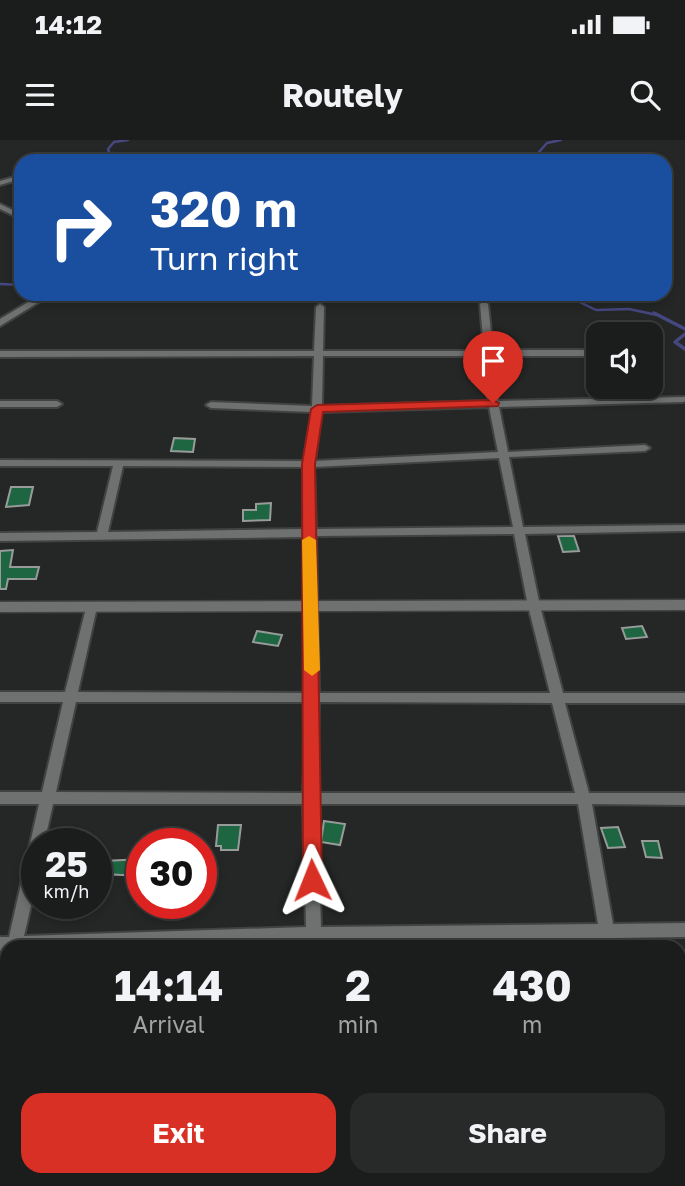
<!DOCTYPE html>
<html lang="en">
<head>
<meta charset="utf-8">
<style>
	:root { --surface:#1b1d1c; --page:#282a29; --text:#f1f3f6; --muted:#a0a2a3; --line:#393b3b; --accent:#d93025 }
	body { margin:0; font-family:"Golos Text",sans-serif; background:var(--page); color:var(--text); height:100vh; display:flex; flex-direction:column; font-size:26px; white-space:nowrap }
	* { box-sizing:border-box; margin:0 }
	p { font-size:23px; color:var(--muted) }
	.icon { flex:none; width:38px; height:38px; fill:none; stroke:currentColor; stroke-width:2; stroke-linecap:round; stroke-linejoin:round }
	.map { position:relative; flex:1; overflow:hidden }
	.details { position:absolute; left:0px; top:800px; width:686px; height:247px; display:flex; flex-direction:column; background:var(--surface); border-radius:21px 21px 0 0; box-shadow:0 4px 10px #0003,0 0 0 2px var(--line) }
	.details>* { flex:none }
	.hud { position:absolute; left:14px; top:14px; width:658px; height:147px; border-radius:21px; box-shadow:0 4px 10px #0003,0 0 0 2px var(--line); background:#1a4fa0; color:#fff; overflow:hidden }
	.controls { position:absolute; left:586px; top:182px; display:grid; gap:14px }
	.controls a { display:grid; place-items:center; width:77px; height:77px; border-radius:14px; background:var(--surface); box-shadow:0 4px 10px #0003,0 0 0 2px var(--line); font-size:35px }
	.speed { position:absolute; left:21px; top:688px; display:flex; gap:14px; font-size:35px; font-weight:700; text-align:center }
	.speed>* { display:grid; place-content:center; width:91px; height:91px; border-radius:50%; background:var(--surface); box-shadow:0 4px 10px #0003,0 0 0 2px var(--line); line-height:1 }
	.speed small { font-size:18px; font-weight:400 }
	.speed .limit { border:10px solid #d22; background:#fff; color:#111 }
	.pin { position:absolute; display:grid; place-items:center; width:60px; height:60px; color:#fff; margin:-72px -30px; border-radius:50% 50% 50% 0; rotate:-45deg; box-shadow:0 0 7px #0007 }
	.pin .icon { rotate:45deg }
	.me { position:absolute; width:77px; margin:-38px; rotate:358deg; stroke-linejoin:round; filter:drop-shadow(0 0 5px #0008) }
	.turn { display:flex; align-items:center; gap:24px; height:147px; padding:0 21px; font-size:32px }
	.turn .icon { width:91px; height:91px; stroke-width:2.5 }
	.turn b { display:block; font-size:49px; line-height:60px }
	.eta { display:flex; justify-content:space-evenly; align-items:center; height:119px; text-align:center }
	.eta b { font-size:42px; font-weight:700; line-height:49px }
	.button { display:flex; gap:14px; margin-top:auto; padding:14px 21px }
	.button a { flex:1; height:80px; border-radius:21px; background:var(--accent); color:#fff; font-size:28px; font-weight:700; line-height:80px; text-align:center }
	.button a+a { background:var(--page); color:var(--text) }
	.status { display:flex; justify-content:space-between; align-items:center; height:49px; padding:0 35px; background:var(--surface); direction:ltr }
	.status svg { height:19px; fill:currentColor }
	header { display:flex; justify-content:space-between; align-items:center; height:91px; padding:0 21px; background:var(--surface); font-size:32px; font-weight:700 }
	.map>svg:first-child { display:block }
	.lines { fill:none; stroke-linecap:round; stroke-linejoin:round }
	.stream-far2 { stroke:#464780; stroke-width:2.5 }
	.stream-far1 { stroke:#464780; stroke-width:3.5 }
	.stream { stroke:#464780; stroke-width:5 }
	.building { fill:#1e6642; stroke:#979b99; stroke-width:2 }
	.minor-casing { stroke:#414342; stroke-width:4 }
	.tertiary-casing { stroke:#414342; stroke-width:3 }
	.minor { fill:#6e716f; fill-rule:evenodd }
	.tertiary { fill:#6e716f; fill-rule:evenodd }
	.route { fill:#d93025; stroke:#8d1f18; stroke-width:2 }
	.slow { fill:#f59e0b }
</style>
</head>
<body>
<div class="status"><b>14:12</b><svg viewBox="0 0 49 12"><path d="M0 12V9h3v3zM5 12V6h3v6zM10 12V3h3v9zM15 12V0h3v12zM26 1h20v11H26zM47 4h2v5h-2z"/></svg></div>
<header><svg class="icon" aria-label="menu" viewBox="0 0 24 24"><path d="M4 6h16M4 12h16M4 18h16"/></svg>Routely<svg class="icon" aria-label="search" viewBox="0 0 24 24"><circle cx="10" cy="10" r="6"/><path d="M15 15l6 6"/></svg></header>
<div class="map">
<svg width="685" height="1046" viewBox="0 0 685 1046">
	<rect width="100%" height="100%" fill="#242725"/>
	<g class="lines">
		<!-- stream-far2 -->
		<path class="stream-far2" d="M112 21 108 9 114 2 128 0
			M531 21 547 3 561 0
			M0 144 21 145
			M182 154 201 158 271 154
			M563 154 596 170 629 169 657 175"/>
		<!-- stream-far1 -->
		<path class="stream-far1" d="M654 173 685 189
			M685 194 675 202 685 209"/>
		<!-- stream -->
		<path class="stream" d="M415 1040 418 1046"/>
	</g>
	<!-- building -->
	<path class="building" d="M174 298 195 299 193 312 171 311Z
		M11 347H33L29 365 6 367Z
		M271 363 270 380 243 381V370H256V364Z
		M558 396H574L579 411 563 412Z
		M13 410 10 427H39L36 439H8L6 449H0V411Z
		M642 486 647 497 626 499 622 488Z
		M257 491 282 495 278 506 253 502Z
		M324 681 345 684 340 705 321 702Z
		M218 685H241L238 710H221V706H216Z
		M618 687 625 707 608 708 601 688Z
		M642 701H658L662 718 646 717Z
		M142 719V736L102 734 104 721Z"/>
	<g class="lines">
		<defs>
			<path id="minor" d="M21 35V39L0 45V41Z
				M0 64 21 74V79L0 69Z
				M42 154H52L0 186V179Z
				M484 161 488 164 493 210H598V216H493L498 261 685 257V261L683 262 499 267 508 312 645 305 650 308 645 311 509 317 523 387 685 385V391L525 394 540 466 563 553H685V563H565L589 653H685V665L592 664 613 784 685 783V797L616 798 618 807H602L601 798 321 801 322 807H306V801L131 807H7V811H0V797H9L39 664H0V652H42L63 562H0V552H65L87 464H95L97 467 78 552 307 553 305 397 0 401V393L97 392 113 326H0V320L304 321 312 272 211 268 206 265 211 262 312 266 314 216 0 217V211H314L316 167 320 164 324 167 323 211H484L480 164ZM323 216H484L488 261 322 266ZM489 267 498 312 315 321 321 272ZM499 318 513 387 316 389 314 327ZM123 326 304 327 305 389 108 392ZM514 394 528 466 550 553H319L316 396ZM76 562H307L303 653 56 652ZM319 562 552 563 575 653H317ZM53 664H303L306 787 24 796 37 740V704H44ZM317 664H578L598 784 321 787Z
				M0 261H57L62 264 57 267H0Z
				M7 832V873L6 876 0 879V837L1 834Z
				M0 940H7V956H0Z
				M304 1040H322V1046H304Z
				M658 1040H676L678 1046H660Z"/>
			<path id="tertiary" d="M685 460V470L0 472V462Z"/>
		</defs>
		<!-- minor casing -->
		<use href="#minor" class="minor-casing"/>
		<!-- tertiary casing -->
		<use href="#tertiary" class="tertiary-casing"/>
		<!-- minor -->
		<use href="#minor" class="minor"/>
		<!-- tertiary -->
		<use href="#tertiary" class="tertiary"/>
	</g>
	<!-- route -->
	<path class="route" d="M493 260 499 263 498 266 323 272 315 324 322 740 319 746H306L303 740 302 324 311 269 317 265Z"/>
	<!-- slow -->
	<path class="slow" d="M309 396 316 400 320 530 312 536 304 530 302 400Z"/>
</svg>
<div class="controls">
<a><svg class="icon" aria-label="sound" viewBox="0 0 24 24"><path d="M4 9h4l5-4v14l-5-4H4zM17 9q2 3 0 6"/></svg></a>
</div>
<div class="speed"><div>25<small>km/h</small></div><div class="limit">30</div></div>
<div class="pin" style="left:493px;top:263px;background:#d93025"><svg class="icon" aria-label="arrive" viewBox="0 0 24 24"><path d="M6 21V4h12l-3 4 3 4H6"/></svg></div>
<svg class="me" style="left:312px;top:740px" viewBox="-20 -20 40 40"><path d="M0-17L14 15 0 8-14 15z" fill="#d93025" stroke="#fff" stroke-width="4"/></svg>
<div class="hud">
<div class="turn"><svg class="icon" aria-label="right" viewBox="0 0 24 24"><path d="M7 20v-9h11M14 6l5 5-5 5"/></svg><div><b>320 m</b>Turn right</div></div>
</div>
<section class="details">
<div class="eta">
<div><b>14:14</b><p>Arrival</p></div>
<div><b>2</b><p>min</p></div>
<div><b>430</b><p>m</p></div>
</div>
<div class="button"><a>Exit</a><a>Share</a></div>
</section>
</div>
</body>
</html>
